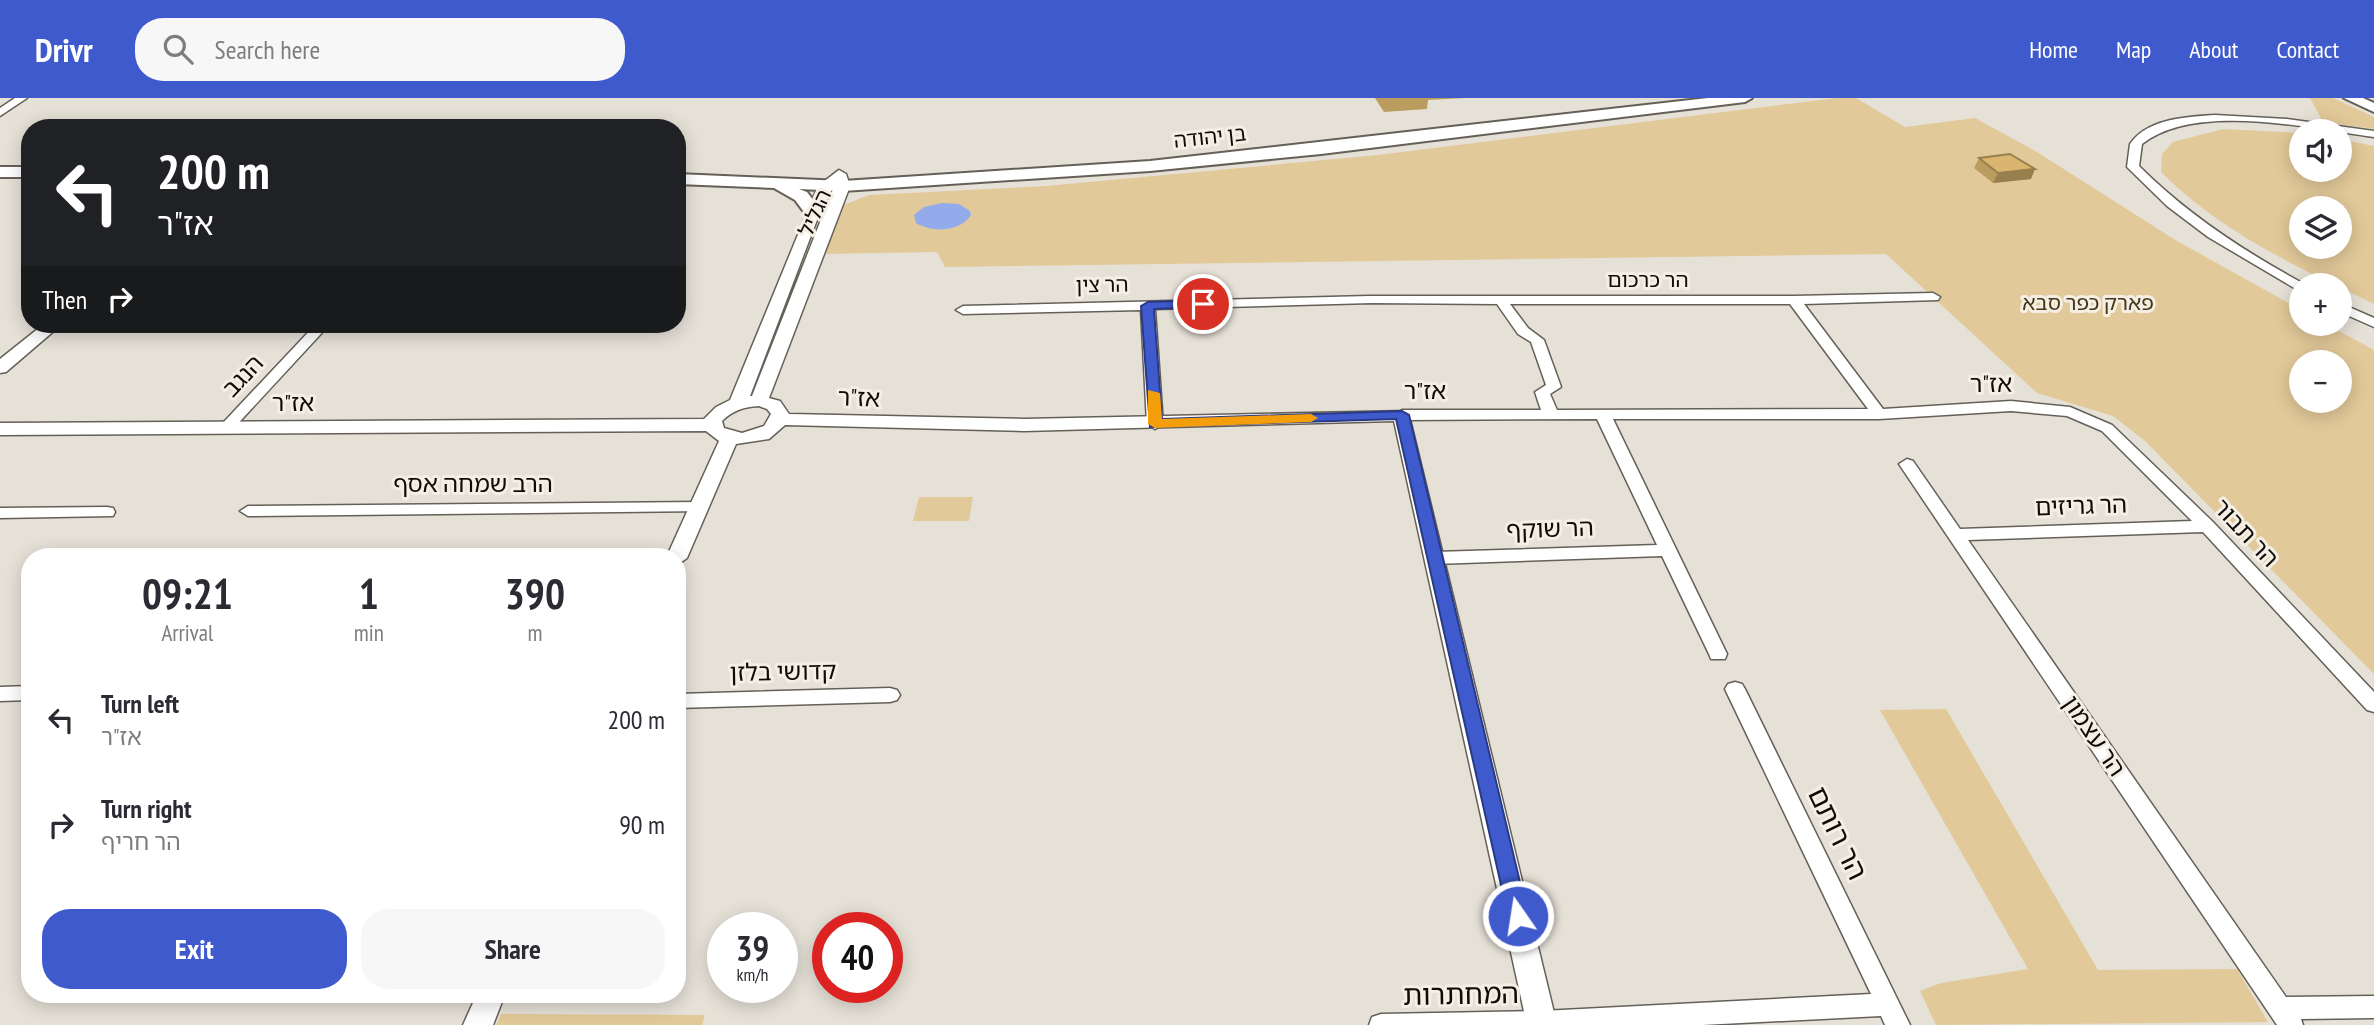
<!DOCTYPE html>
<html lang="en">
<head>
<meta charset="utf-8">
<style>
	:root { --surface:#fff; --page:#f7f7f7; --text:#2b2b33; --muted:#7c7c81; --accent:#3f5acd }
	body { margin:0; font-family:"PT Sans Narrow","Noto Sans Hebrew",sans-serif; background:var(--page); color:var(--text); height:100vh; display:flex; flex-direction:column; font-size:26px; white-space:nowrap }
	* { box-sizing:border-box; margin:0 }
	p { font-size:23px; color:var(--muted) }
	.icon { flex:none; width:38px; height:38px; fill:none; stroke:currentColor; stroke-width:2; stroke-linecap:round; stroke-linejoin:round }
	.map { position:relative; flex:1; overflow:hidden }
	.drawer { position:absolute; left:21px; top:450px; width:665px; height:455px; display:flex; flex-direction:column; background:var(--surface); border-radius:28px; box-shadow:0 4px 18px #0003 }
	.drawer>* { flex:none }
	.top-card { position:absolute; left:21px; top:21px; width:665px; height:214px; border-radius:28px; box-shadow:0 4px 18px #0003; background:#202124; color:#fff; overflow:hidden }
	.buttons { position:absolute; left:2289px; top:21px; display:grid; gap:14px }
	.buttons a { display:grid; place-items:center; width:63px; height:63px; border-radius:50%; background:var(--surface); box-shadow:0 4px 18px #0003; font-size:35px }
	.speed { position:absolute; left:707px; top:814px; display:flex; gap:14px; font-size:35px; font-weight:700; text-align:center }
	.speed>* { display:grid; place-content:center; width:91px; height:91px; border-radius:50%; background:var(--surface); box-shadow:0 4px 18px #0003; line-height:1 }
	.speed small { font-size:18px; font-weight:400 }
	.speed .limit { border:10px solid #d22; background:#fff; color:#111 }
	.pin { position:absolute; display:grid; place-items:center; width:60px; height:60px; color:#fff; margin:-30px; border:4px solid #fff; border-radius:50%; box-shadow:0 2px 7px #0007 }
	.me { position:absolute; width:77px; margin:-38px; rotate:347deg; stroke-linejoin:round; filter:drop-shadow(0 0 5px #0008) }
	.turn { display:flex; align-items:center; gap:24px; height:147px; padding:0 21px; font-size:32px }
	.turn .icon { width:91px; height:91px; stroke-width:2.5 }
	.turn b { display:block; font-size:49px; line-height:60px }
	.then { display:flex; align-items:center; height:66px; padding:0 21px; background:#0003; gap:14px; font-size:26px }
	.eta { display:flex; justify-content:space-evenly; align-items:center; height:119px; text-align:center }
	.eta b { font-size:42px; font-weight:800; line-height:49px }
	.button { display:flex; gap:14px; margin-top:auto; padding:14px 21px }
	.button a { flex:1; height:80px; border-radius:28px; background:var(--accent); color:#fff; font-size:28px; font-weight:800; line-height:80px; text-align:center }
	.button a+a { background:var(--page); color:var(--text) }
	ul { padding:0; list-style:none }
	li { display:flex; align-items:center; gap:21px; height:105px; padding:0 21px }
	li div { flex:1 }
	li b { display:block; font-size:26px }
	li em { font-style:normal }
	header { display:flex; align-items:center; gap:42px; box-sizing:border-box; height:98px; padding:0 35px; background:var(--accent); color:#fff }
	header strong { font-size:33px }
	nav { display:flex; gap:38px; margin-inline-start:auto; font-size:24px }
	.search { width:490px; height:63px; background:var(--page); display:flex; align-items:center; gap:18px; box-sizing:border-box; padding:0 24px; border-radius:28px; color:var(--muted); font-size:26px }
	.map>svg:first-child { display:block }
	.green { fill:#e2c999; fill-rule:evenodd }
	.water { fill:#93aaeb }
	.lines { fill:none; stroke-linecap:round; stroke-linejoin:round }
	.minor-casing { stroke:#656057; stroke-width:3 }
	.tertiary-casing { stroke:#656057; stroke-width:3 }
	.secondary-casing { stroke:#656057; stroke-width:4 }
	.minor { fill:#fff; fill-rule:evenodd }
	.tertiary { fill:#fff; fill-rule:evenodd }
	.secondary { fill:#fff; fill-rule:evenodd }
	.wall { fill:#bb9c5f }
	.shaded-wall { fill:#987f4e }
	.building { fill:#d9b56f; stroke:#987f4e; stroke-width:2 }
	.route { fill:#3f5acd; stroke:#293a85; stroke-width:2 }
	.slow { fill:#f59e0b }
	.labels { text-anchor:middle; stroke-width:6; stroke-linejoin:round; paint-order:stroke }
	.far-street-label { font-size:21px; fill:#0d0c08; stroke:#f4eee4 }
	.far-park-label { font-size:21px; fill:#473718; stroke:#f4eee4 }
	.street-label { font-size:24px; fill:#0d0c08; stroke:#f4eee4 }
	.near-street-label { font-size:28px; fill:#0d0c08; stroke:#f4eee4 }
</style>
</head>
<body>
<header>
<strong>Drivr</strong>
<div class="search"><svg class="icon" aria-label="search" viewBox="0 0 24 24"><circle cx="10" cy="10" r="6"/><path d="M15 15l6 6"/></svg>Search here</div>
<nav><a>Home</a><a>Map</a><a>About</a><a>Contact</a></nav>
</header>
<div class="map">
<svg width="2374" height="927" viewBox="0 0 2374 927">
	<rect width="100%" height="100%" fill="#e6e1d7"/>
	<!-- green -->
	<path class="green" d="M1837 0H1856L1905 29 1975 20 2037 54 2177 143 2301 212V226H2326L2374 252V576L2145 343 2113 318 2037 295 1886 156 945 169 937 154 820 156 841 108 869 97 1046 88 1378 57ZM2301 264H2340V303H2301Z
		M2310 0H2333L2374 19V31L2323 24Z
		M2223 31 2301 35V72H2340V41L2374 48V206C2301 171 2220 134 2161 74L2162 56 2173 44ZM2301 110H2340V149H2301Z
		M919 399H973L969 423H913Z
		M1946 611 2098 872 2237 871 2268 924 1936 927 1920 893 1941 885 2028 871 1880 612Z
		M501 916 705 917 702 927H496Z"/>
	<!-- water -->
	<path class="water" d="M942 105 959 106 970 113 971 117C960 134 932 135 916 125L914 117 924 109Z"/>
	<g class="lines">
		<defs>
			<path id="minor" d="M15 0H27L0 18V10Z
				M2215 17 2287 21 2374 33V39C2312 31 2196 3 2142 46L2139 68C2188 117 2245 154 2306 187H2301V194L2208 139 2167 108 2127 69 2130 46C2148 20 2187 19 2215 17Z
				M1933 195 1940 199 1938 202 1804 206 1883 311 2011 303 2070 309 2112 327 2213 424 2374 594V614L2367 612 2203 434 1968 442 2286 899 2374 898V920L2301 921 2303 927H2277L1899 366 1907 361 1913 363 1960 431 2192 423 2102 333 2067 318 2011 313 1879 321H1613L1727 556 1725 561H1711L1709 556 1662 458 1435 466 1426 460 1435 454 1657 447 1597 321 1402 322 1394 317 1402 312H1541L1535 294 1546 287 1531 244 1518 236 1497 206 1372 205 1155 211 1163 326 1155 331 1147 326 1141 212 963 216 956 212 963 208 1369 198H1794ZM1510 206H1790L1868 311 1557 312 1550 296 1561 289 1544 242 1528 230Z
				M2340 205 2374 220V229L2340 214Z
				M316 226H330L231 333H221L218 330 221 327Z
				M700 404 708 409 706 413 248 418 240 413 248 408Z
				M107 409 113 410 115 414 113 418 0 420V410Z
				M1735 584 1742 586 1745 591 1910 927H1885L1881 918 1702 927H1369L1372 919 1381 916 1542 913 1871 896 1725 591 1728 586Z
				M30 588V602L0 603V589Z
				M890 590 897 592 900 597 897 602 890 604 677 610V596Z"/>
			<path id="tertiary" d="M839 72 846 76 850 88 769 300 780 303 789 316 1024 321 1408 313 1557 927H1527L1394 323 1024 333 785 327 769 341 736 346 687 460 677 467V458H667L719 343 706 333 0 337V325L704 321 716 309 730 302 818 88ZM835 86 752 298H750L820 114ZM759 308 767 311 771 316 764 328 742 335 724 330 722 323C733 312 744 309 759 308Z
				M44 226H62L6 274 0 275V261Z
				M477 896H505L493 927H463Z"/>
			<path id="secondary" d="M1708 0H1752L1745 4 1321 56 1150 73 843 93 799 91 807 94 822 114 813 119 807 118 795 102 774 90 677 86V76L843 83 1150 63Z
				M2344 0H2363L2374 5V14Z
				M0 69H30V79H0Z"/>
		</defs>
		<!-- minor casing -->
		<use href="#minor" class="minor-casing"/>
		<!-- tertiary casing -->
		<use href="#tertiary" class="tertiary-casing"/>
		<!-- secondary casing -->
		<use href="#secondary" class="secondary-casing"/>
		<!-- minor -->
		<use href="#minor" class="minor"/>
		<!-- tertiary -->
		<use href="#tertiary" class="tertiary"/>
		<!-- secondary -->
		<use href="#secondary" class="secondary"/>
	</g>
	<!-- wall -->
	<path class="wall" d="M1375 0H1465L1428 2 1427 11 1384 14Z
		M1979 60 2031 81 1993 85 1974 70Z"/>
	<!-- shaded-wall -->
	<path class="shaded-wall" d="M2035 71 2031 81 1993 85 1998 75Z"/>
	<!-- building -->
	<path class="building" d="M2010 56 2035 71 1998 75 1979 60Z"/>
	<!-- route -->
	<path class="route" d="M1203 202 1207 204V209L1154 211 1162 321 1402 313 1409 317 1528 818 1525 825 1518 827 1511 825 1508 818 1396 321 1150 329 1141 208 1148 204Z"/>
	<!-- slow -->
	<path class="slow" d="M1148 292 1160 295 1162 321 1311 316 1318 320 1311 324 1155 330 1148 326Z"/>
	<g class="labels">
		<!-- far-street labels -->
		<g class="far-street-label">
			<text transform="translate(1210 39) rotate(-6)" y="7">בן יהודה</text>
			<text transform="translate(815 115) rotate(-65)" y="7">הגליל</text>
			<text x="1648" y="189">הר כרכום</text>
			<text transform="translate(1102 187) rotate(-1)" y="7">הר צין</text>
		</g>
		<!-- far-park labels -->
		<g class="far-park-label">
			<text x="2088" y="212">פארק כפר סבא</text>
		</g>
		<!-- street labels -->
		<g class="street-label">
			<text transform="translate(243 278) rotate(-47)" y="8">הנגב</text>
			<text transform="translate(1991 286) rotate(-1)" y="8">אז"ר</text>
			<text x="1425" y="301">אז"ר</text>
			<text transform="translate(859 300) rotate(2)" y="8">אז"ר</text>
			<text x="293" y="313">אז"ר</text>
			<text x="473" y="394">הרב שמחה אסף</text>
			<text transform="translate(2081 408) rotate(-2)" y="8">הר גריזים</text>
			<text transform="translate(1550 431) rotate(-2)" y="8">הר שוקף</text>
			<text transform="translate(2246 435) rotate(47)" y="8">הר תבור</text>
			<text transform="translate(783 574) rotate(-1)" y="8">קדושי בלזן</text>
			<text transform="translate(2094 638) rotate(56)" y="8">הר עצמון</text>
		</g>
		<!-- near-street labels -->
		<g class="near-street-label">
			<text transform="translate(1838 735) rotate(64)" y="10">הר רותם</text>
			<text transform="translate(1461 896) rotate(-1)" y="10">המחתרות</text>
		</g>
	</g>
</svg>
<div class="buttons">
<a><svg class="icon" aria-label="sound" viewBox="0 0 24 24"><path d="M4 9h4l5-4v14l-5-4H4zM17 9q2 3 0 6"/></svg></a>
<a><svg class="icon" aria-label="layers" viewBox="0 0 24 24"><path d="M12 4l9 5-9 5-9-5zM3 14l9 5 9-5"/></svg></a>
<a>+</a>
<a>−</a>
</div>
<div class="speed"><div>39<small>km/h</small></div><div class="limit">40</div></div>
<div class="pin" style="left:1203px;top:206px;background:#d93025"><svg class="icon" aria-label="arrive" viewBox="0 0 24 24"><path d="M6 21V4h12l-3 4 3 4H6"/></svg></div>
<svg class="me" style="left:1518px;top:818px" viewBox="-20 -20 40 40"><circle r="17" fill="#3f5acd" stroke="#fff" stroke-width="3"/><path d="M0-11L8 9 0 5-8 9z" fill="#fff"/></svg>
<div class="top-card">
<div class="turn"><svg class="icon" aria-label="left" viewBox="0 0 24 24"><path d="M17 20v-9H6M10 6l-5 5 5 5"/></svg><div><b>200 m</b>אז&quot;ר</div></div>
<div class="then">Then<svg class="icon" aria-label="right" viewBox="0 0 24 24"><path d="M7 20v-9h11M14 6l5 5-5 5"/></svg></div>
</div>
<section class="drawer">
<div class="eta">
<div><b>09:21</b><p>Arrival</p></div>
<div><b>1</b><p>min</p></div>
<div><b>390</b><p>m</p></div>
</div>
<ul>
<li><svg class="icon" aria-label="left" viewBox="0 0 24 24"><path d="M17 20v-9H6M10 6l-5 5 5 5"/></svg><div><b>Turn left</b><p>אז&quot;ר</p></div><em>200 m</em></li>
<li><svg class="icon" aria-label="right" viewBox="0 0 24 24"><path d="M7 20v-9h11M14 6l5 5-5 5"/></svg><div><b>Turn right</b><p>הר חריף</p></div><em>90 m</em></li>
</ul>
<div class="button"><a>Exit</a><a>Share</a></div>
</section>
</div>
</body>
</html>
